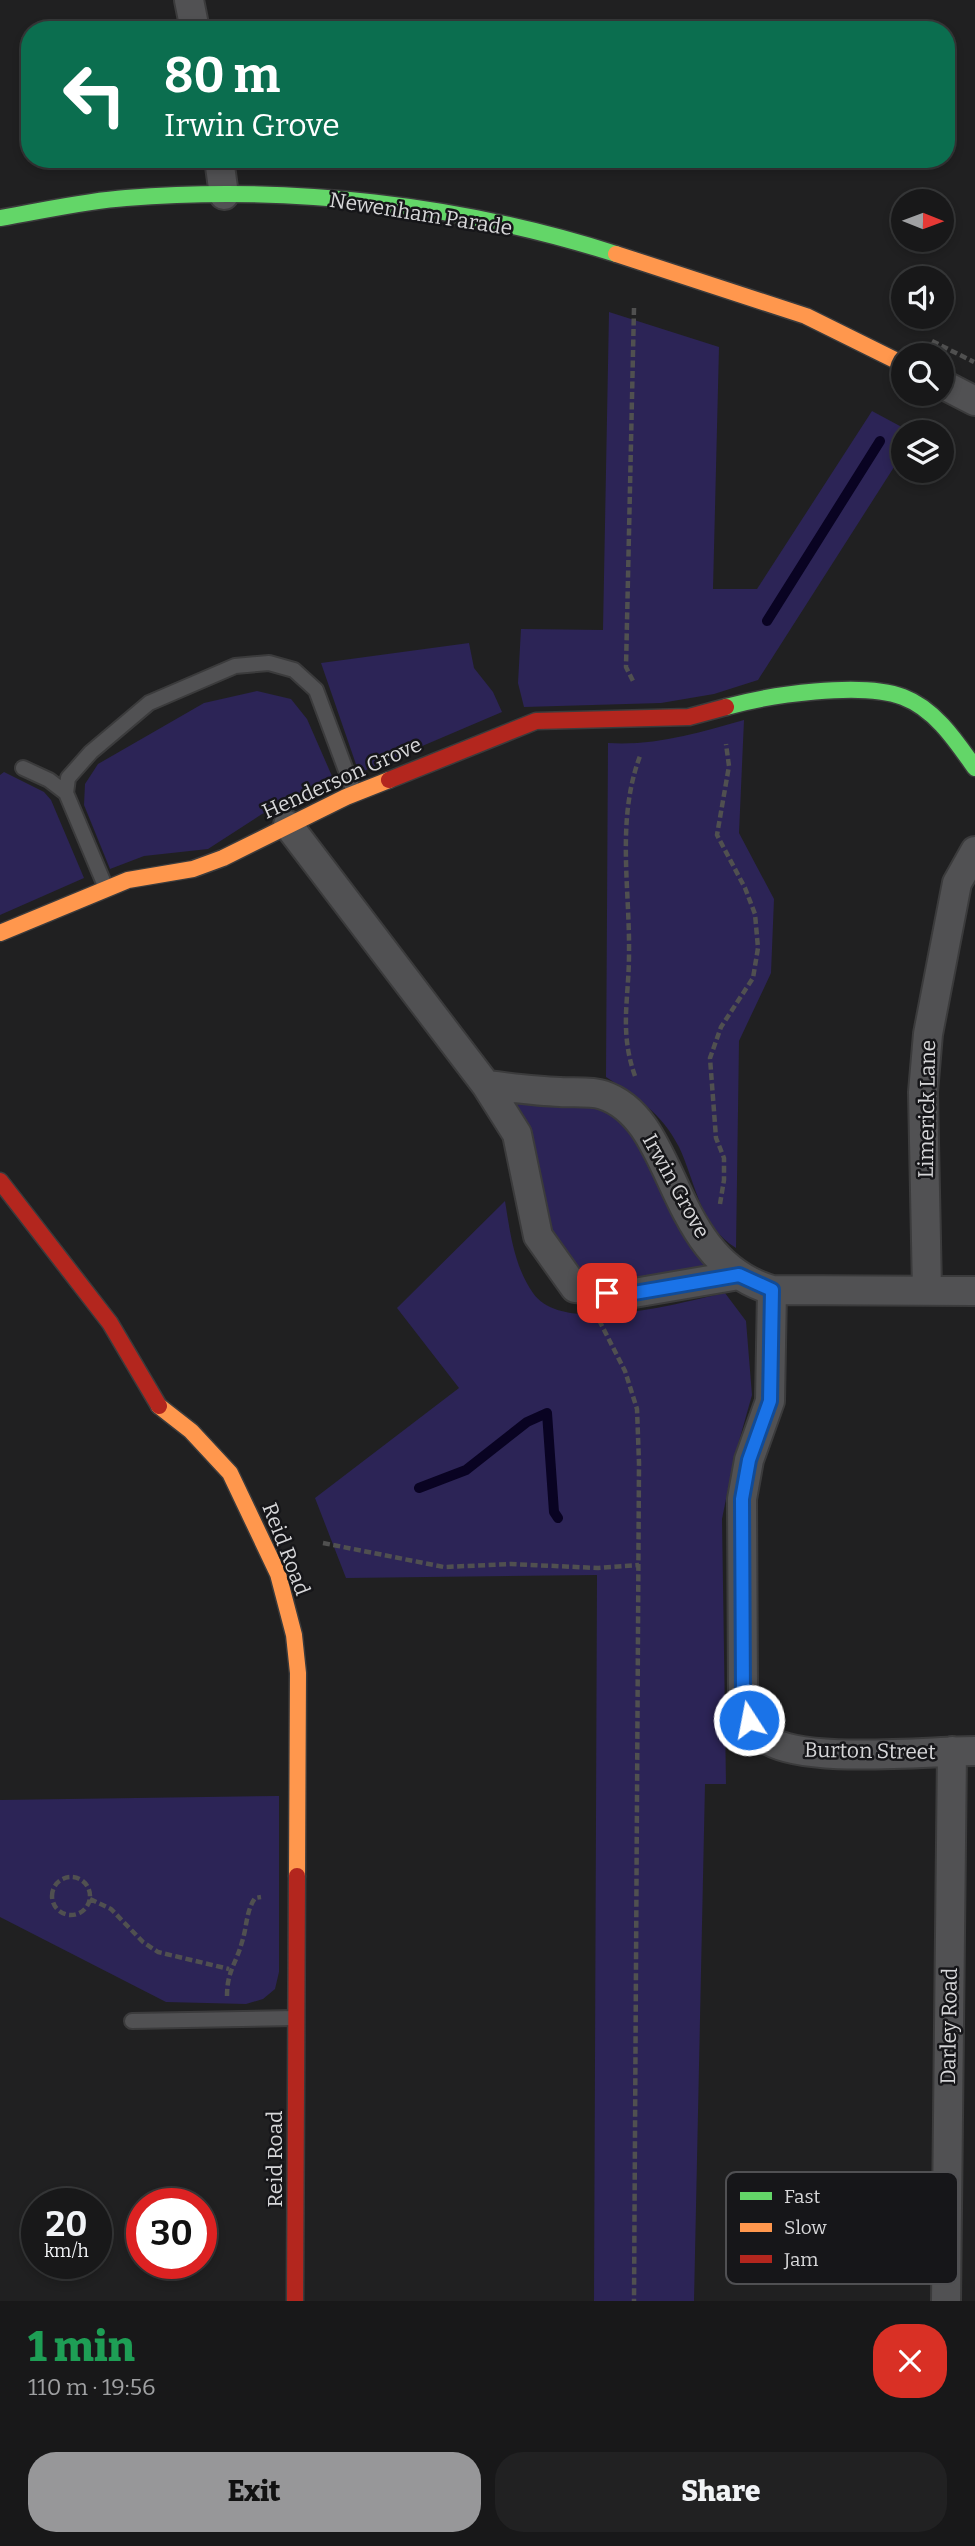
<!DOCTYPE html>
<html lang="en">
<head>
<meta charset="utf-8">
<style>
	:root { --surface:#181819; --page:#212122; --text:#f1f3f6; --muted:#9fa0a2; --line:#363738; --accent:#979799 }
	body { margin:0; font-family:Bitter,serif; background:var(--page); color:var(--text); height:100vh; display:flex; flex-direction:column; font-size:26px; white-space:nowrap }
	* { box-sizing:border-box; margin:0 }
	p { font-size:23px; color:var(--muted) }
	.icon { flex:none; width:38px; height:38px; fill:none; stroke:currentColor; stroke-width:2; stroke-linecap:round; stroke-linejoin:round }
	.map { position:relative; height:2301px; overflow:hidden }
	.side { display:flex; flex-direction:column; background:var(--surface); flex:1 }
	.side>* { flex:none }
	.top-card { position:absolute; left:21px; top:21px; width:934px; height:147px; border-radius:28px; box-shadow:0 4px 10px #0003,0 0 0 2px var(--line); background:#0b6e4f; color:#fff; overflow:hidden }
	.needle { width:46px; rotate:91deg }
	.tools { position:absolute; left:891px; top:189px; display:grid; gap:14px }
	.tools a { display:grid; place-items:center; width:63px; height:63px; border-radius:50%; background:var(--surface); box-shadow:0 4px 10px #0003,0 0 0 2px var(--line); font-size:35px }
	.speed { position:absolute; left:21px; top:2188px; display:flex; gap:14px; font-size:35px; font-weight:700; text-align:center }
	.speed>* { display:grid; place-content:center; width:91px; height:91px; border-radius:50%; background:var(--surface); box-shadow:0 4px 10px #0003,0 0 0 2px var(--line); line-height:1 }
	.speed small { font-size:18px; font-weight:400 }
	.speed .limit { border:10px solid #d22; background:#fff; color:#111 }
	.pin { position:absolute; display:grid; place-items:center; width:60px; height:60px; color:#fff; margin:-30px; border-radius:14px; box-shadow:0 4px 10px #0006 }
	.me { position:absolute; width:77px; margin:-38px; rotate:349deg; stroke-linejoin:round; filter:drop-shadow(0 0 5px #0008) }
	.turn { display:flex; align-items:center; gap:24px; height:147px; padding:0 28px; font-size:32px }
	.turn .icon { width:91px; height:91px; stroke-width:2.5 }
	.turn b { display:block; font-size:49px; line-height:60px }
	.round { display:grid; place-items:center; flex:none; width:74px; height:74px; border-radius:28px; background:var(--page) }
	.head { display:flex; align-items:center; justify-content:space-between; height:119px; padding:0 28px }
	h1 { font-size:42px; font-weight:800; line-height:52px; color:#1e9e55 }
	.cta { display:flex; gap:14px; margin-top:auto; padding:14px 28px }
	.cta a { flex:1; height:80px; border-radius:28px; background:var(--accent); color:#111; font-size:28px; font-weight:800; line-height:80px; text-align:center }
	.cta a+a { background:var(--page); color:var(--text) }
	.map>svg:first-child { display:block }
	.green { fill:#2c2456 }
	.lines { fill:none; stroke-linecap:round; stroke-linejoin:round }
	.stream { stroke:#090322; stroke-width:10 }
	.lane-casing { stroke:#3b3b3c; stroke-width:18 }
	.street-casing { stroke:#3b3b3c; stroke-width:32 }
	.fast-casing { stroke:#3b3b3c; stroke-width:19 }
	.slow-casing { stroke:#3b3b3c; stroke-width:19 }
	.jam-casing { stroke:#3b3b3c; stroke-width:19 }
	.path { stroke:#505050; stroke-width:4.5; stroke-dasharray:7 3.5; stroke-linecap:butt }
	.lane { stroke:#515153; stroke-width:14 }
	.street { stroke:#515153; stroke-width:28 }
	.fast { stroke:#63d668; stroke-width:16 }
	.slow { stroke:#ff974d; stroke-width:16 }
	.jam { stroke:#b3261e; stroke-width:16 }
	.route-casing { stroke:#114b97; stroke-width:18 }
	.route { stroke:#1a73e8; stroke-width:12 }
	.labels { text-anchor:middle; stroke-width:5; stroke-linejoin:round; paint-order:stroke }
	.street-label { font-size:21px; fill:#d7d7d9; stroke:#161619 }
	.key { fill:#161619; stroke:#505053; stroke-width:2 }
	.key-label { font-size:19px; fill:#d7d7d9 }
</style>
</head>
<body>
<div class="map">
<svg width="975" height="2301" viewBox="0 0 975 2301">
	<rect width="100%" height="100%" fill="#202021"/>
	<!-- green -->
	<path class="green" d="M609 312 719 347 713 589H757L872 411 911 432H903V453L758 680 714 694 661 703 524 707 518 683 521 629 603 630Z
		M469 643 474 668 493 692 502 712 359 773 321 663Z
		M257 691 291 699 307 719 335 783 262 814 208 849 144 856 110 869 84 805 85 784 98 764 204 703Z
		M744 720 739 833 774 899 771 973 739 1041 736 1248C699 1225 696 1183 679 1147 661 1112 637 1098 606 1077L608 743C655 746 699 733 744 720Z
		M4 772 44 792 51 800 84 878 0 915V775Z
		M506 1100C529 1102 577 1099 598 1105 639 1118 693 1231 716 1270L613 1285 579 1277 554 1240Z
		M505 1201C510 1232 514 1266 533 1293 563 1337 682 1302 725 1293L746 1321 752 1395 734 1459 722 1519 726 1784H705L694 2301H594L597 1575 346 1578 315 1498 459 1388 397 1308Z
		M279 1796V1972L275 1989 263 1999 246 2004 166 2002 0 1917V1800Z"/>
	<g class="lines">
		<!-- stream -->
		<path class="stream" d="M767 621 880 441
			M419 1488 466 1470 527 1422 547 1413 554 1512 558 1518"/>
		<defs>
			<path id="lane" d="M23 768 49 780 66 793
				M106 888 66 793 68 778 91 752 149 703 235 666 269 663 294 670 316 690 354 792
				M132 2021 295 2018"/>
			<path id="street" d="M189 0 195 30
				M219 159 224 195
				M942 384 975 401
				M288 825 486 1085 517 1134 538 1236 575 1288 634 1293 739 1275
				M486 1085C511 1088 536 1091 560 1092 573 1093 591 1091 603 1095 679 1120 666 1259 772 1290L975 1291
				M772 1290 770 1401 749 1460 742 1499 743 1696C747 1712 751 1727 765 1738 800 1765 927 1751 975 1751
				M927 1290 923 1092 928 1034 957 883 975 851
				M946 2301 952 1751"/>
			<path id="fast" d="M0 218C42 211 84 201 126 198 289 185 461 204 616 254
				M726 707C769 695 861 681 903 697 935 709 956 741 975 768"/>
			<path id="slow" d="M616 254 806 316 903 364
				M0 933 128 880 193 869 223 858 346 797 389 780
				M159 1406 191 1431 230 1473 278 1574 294 1635 298 1673 297 1876"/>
			<path id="jam" d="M389 780 536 721 689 717 726 707
				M0 1181 110 1323 159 1406
				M295 2301 297 1876"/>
		</defs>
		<!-- lane casing -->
		<use href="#lane" class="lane-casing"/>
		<!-- street casing -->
		<use href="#street" class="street-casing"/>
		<!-- fast casing -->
		<use href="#fast" class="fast-casing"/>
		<!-- slow casing -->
		<use href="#slow" class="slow-casing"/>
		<!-- jam casing -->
		<use href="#jam" class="jam-casing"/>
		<!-- path -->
		<path class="path" d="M634 308 626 667 634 683
			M932 341 974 362
			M635 1076C619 1031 629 999 629 954 630 888 616 820 640 756
			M720 1204 724 1180V1158L716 1138 710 1058 721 1027 753 978 758 948 755 914 745 888 717 835 729 766 726 744
			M599 1320 625 1371 637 1409 639 1463 634 2301
			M323 1543 444 1567 511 1564 598 1568 639 1565
			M52 1896a19 19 0 1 1 38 0a19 19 0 1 1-38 0Z
			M90 1899 111 1909 143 1942 158 1952 229 1969
			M227 1996C227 1971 236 1964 242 1942 247 1927 246 1911 255 1898L261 1897"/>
		<!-- lane -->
		<use href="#lane" class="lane"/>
		<!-- street -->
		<use href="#street" class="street"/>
		<!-- fast -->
		<use href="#fast" class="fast"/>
		<!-- slow -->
		<use href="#slow" class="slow"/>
		<!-- jam -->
		<use href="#jam" class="jam"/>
	</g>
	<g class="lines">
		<defs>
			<path id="route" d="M607 1293H634L739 1275 772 1290 770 1401 749 1460 742 1499 743 1696 749 1720"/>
		</defs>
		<!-- route casing -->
		<use href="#route" class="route-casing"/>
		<!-- route -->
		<use href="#route" class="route"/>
	</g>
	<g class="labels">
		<!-- street labels -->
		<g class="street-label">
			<text transform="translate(421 214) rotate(9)" y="7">Newenham Parade</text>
			<text transform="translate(342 778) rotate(-24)" y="7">Henderson Grove</text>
			<text transform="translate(927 1109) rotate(-89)" y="7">Limerick Lane</text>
			<text transform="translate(676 1186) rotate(61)" y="7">Irwin Grove</text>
			<text transform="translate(286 1549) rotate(69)" y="7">Reid Road</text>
			<text transform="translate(870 1751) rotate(1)" y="7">Burton Street</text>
			<text transform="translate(949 2026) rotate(-89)" y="7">Darley Road</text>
			<text transform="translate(275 2159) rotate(-90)" y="7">Reid Road</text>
		</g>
	</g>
	<!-- legend -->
	<rect x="726" y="2172" width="232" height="112" rx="10" class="key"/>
	<rect x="740" y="2192" width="32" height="8" fill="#63d668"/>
	<rect x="740" y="2223" width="32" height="9" fill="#ff974d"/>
	<rect x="740" y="2255" width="32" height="8" fill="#b3261e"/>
	<g class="key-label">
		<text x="784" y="2203">Fast</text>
		<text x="784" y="2234">Slow</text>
		<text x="784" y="2266">Jam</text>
	</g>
</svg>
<div class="tools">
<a><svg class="needle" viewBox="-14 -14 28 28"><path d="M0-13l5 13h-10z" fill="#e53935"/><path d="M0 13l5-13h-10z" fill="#9fa0a2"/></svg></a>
<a><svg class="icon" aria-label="sound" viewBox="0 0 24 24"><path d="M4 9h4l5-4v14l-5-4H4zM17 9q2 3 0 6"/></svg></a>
<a><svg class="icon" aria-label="search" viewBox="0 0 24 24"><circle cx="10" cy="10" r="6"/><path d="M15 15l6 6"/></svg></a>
<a><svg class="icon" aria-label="layers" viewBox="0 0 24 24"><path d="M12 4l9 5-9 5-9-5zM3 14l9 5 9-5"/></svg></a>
</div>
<div class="speed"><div>20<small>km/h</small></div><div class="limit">30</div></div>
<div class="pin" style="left:607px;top:1293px;background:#d93025"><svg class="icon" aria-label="arrive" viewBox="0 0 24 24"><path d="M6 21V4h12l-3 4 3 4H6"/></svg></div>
<svg class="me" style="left:749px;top:1720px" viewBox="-20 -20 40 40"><circle r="17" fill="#1a73e8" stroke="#fff" stroke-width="3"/><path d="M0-11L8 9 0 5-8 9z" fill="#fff"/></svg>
<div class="top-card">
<div class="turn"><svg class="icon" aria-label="left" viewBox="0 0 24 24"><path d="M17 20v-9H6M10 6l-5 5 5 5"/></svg><div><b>80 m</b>Irwin Grove</div></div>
</div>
</div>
<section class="side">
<div class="head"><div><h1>1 min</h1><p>110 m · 19:56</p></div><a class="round" style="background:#d93025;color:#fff"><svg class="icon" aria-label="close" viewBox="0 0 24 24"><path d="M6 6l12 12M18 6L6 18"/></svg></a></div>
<div class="cta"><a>Exit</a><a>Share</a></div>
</section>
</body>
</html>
